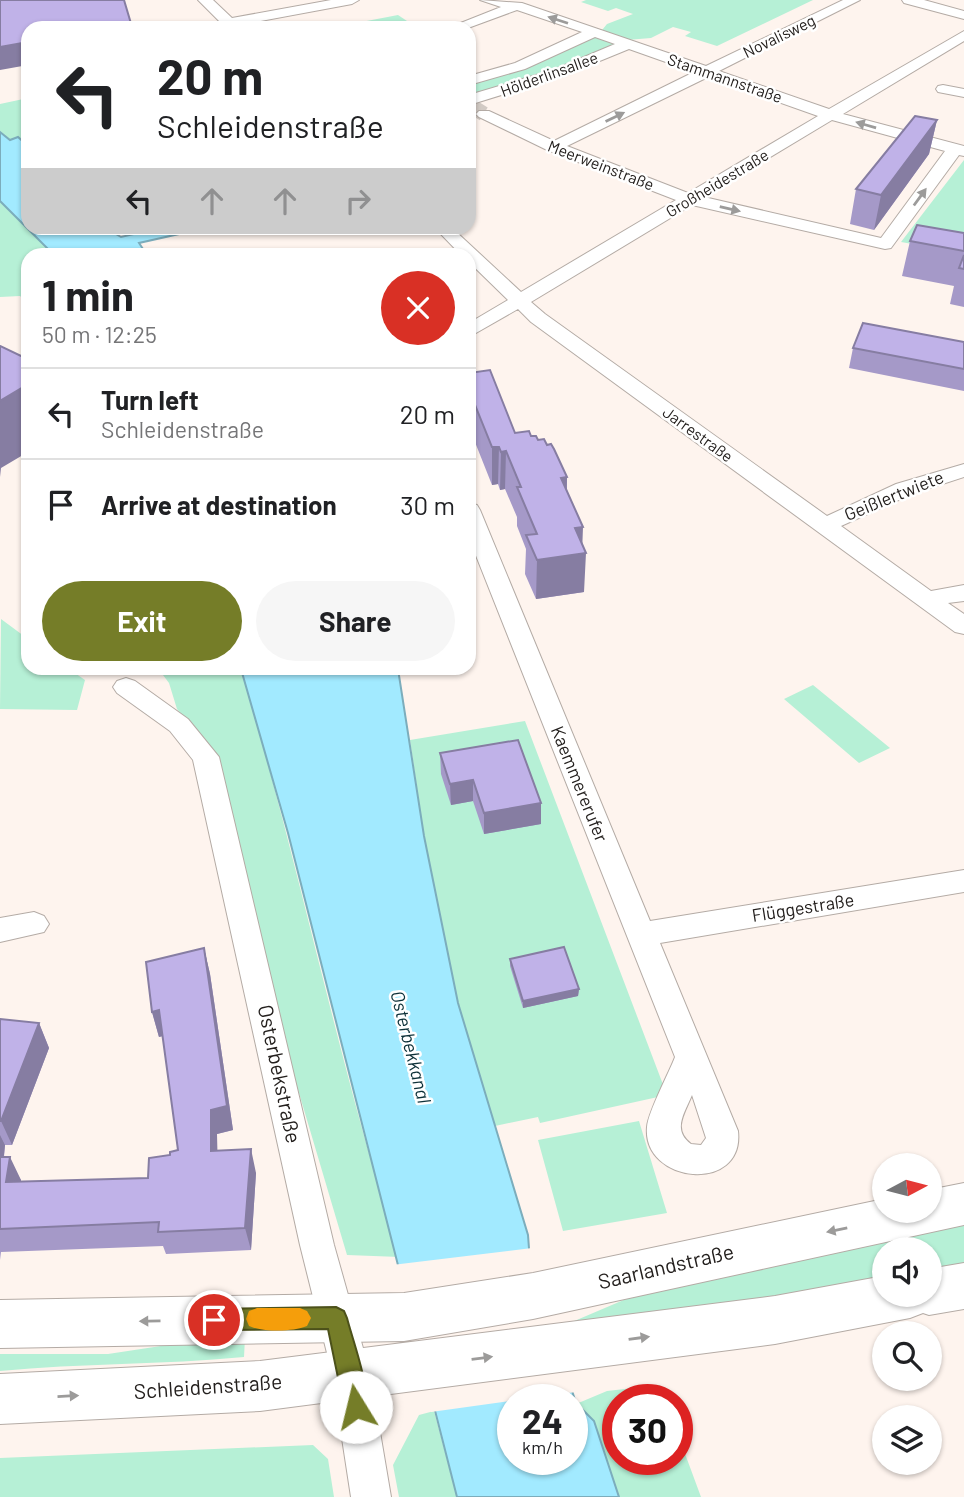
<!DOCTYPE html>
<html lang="en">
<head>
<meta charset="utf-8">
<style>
	:root { --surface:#fff; --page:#f6f6f6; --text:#202124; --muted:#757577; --line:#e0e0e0; --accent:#757d28 }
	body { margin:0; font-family:Barlow,sans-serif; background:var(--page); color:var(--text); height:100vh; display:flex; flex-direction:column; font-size:26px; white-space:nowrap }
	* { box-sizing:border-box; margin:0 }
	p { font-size:23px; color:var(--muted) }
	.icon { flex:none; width:38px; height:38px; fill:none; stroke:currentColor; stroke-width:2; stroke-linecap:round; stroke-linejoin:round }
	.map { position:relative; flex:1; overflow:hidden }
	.panel { position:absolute; left:21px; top:248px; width:455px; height:427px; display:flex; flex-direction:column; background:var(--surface); border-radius:21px; box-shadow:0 2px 5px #0004 }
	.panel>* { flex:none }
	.top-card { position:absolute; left:21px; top:21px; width:455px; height:214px; border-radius:21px; box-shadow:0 2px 5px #0004; background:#fff; color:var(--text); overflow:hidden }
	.needle { width:46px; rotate:83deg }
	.fabs { position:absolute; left:872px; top:1153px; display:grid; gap:14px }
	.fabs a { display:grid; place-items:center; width:70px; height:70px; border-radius:50%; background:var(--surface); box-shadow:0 2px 5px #0004; font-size:35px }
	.speed { position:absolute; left:497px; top:1384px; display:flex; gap:14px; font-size:35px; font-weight:700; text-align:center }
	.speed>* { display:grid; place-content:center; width:91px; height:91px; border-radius:50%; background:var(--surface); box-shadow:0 2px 5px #0004; line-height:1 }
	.speed small { font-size:18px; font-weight:400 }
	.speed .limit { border:10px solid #d22; background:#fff; color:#111 }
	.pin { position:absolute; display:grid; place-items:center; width:60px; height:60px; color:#fff; margin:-30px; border:4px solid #fff; border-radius:50%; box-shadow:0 2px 7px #0007 }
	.me { position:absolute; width:77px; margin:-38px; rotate:351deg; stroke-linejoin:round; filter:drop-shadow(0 0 5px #0008) }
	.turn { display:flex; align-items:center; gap:24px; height:147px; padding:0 21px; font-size:32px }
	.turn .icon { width:91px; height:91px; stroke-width:2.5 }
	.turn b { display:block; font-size:49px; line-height:60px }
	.lanes { display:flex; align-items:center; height:66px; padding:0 21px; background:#0003; justify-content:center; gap:35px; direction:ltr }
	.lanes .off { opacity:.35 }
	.round { display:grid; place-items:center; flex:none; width:74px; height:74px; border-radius:37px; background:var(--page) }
	.headline { display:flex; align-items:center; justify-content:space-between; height:119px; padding:0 21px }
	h1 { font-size:42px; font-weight:700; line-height:52px }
	.action { display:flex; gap:14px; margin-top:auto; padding:14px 21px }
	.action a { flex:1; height:80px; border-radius:42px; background:var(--accent); color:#fff; font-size:28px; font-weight:700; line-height:80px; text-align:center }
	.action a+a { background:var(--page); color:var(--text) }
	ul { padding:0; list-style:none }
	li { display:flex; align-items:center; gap:21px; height:91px; padding:0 21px; border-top:2px solid var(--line) }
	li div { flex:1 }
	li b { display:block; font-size:26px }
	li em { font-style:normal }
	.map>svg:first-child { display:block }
	.green { fill:#b6f0d6 }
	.water { fill:#a2eaff; stroke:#7cadbc; stroke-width:2; fill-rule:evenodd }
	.pier { fill:#fef4ee }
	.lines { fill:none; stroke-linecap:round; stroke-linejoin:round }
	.minor-tunnel { stroke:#d2cac4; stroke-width:15; stroke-dasharray:15 8; stroke-linecap:butt }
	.minor-casing { stroke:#b4aba5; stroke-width:2 }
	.major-casing { stroke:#b4aba5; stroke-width:2 }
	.minor { fill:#fff; fill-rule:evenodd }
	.major { fill:#fff; fill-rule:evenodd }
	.wall { fill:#a599c8 }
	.shaded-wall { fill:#867da2 }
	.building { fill:#c0b2e8; stroke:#867da2; stroke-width:2 }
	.oneway { fill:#9c9b9a }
	.route { fill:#757d28; stroke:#4c511a; stroke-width:2 }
	.slow { fill:#f59e0b }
	.labels { text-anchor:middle; stroke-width:5; stroke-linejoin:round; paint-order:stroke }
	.far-street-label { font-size:16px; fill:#24201e; stroke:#fff }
	.street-label { font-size:18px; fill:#24201e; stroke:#fff }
	.water-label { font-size:19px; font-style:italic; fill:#0d3139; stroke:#fff }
	.near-street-label { font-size:21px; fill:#24201e; stroke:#fff }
</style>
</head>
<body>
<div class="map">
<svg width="964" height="1497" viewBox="0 0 964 1497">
	<rect width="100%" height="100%" fill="#fef4ee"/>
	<!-- green -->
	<path class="green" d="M586 0H813L717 46 685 36 691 32 673 27 651 38 615 41 617 45 546 76 469 97V84L598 35 607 24 633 14 616 8 608 11 581 2Z
		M398 15 410 23 383 28H330Z
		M28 98V146L19 137 10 140 0 132V104Z
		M964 160V253L901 242Z
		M0 201 54 255 28 256V303L20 296 0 297Z
		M1 619 28 639V668L69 669 85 680 77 710 0 709Z
		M141 669H241C299 863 338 1063 400 1257L347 1255 291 1066 213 753 177 709 169 683 163 675Z
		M813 685 890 748 859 763 784 699Z
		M525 721 667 1095 540 1123 538 1117 495 1126 458 1003 424 836 410 740Z
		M639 1121 667 1213 563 1231 538 1140Z
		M964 1214V1273L929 1280V1250H884V1290L572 1322 633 1296Z
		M245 1338 244 1357C163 1365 81 1363 0 1371V1354H108L207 1339Z
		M660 1385 665 1400H618V1460H677V1432L701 1497H619L594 1421 576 1404 607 1391Z
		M434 1411 457 1497H399L393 1465 419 1415Z
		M313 1445 328 1459 334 1497H0V1458Z"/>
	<!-- water -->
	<path class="water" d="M0 132 10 140 18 137 28 146V228H106L121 237 160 228H206L139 243 147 255H54L0 201Z
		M241 669H398L424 836 458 1003 528 1235 530 1262 576 1403 594 1421 619 1497H457L288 833ZM513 1400H572V1460H513Z"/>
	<!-- pier -->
	<path class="pier" d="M532 1248 533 1261 576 1392 431 1412 392 1265Z"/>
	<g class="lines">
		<!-- minor-tunnel -->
		<path class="minor-tunnel" d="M471 106 484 114"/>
		<defs>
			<path id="minor" d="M198 0H213L232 18 331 0H359L352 4 239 25 241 28H226Z
				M480 0 522 3 706 66 843 0H860L719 71 829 109 964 31V41L843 114 964 146V156L959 155 891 248 885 249 692 205 531 302 545 314 827 516 896 484 964 464V477L912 494 841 526 931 591 964 585V601L948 603 964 614V634L955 632 531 322 518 309 469 337V323L508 300 469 262V256H462L435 228H452L521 292 676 200 547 150 479 117 476 114 479 111H489L554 141 694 72 629 49 563 76 469 105V95L553 70 615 44 595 37 525 69 469 85V76L515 63 582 32 517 10 468 28H448L501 7ZM708 77 818 116 688 193 567 146ZM832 120 945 151 881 238 704 197Z
				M902 0H924L964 11V19L904 3Z
				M943 85 964 89V97L938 92 936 89 938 86Z
				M469 503 477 505 480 510 650 921 964 870V892L660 943 738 1131C745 1194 642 1184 647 1127 648 1112 669 1073 675 1057L469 538ZM692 1095 706 1138 701 1145 691 1144C672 1130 684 1114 692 1095Z
				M126 678 135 681 188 719 219 757 334 1245 370 1373 391 1497H351L332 1373 300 1245 193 760 170 731 117 693 113 687 117 681Z
				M34 912 44 916 49 924 44 932 0 942V918Z"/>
			<path id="major" d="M964 1183V1225L533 1319 404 1341 0 1348V1300L404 1293 533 1273 884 1199V1211H929V1190Z
				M964 1263V1309L929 1315 923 1313 910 1318 775 1344 260 1411 0 1424V1374L260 1361 775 1296 884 1276V1295H929V1269Z"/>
		</defs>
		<!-- minor casing -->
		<use href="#minor" class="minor-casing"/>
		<!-- major casing -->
		<use href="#major" class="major-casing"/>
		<!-- minor -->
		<use href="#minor" class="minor"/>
		<!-- major -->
		<use href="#major" class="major"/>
	</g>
	<!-- wall -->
	<path class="wall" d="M937 120 929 154 874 230 850 224 856 189Z
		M964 233V307L950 304 954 286 902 276 910 241Z
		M964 342V391L849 368 853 348Z
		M469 373 515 433 531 436 547 445 567 477V490L582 544 584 592 536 599 525 574 526 549 517 526V517L505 489 500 490 498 484 492 485 469 427Z
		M440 753 541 824 484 834 473 801 451 805 441 774Z
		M204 948 210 974 233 1130 217 1134V1151L256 1173 251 1250 166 1254 163 1246 1 1252 0 1260V1019L39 1023 49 1048 12 1145H5L4 1157 21 1180V1182L148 1178 178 1150 163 1036 159 1037 152 1012Z
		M510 959 579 989 578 996 523 1008 510 966Z"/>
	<!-- shaded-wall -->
	<path class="shaded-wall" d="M28 42V65L0 70V47Z
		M937 120 929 154 874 230 881 195Z
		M25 386 28 397V452L1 468 0 477V401Z
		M492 447H499L498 484 492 485Z
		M506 451 505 489 500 490 501 452Z
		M567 477 566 515 561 478Z
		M583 527 582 554 586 553 584 592 536 599 537 560 575 528Z
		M473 780V801L451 805 450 784Z
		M541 803V824L484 834V813Z
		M204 948 210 974 233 1130 217 1134 218 1175 211 1151Z
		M579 989 578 996 523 1008V1001Z
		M159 1010 166 1035 159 1037 152 1012Z
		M39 1023 49 1048 12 1145 1 1121Z
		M0 1135 5 1145 1 1182 0 1179Z
		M251 1149 256 1173 251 1250 245 1228Z
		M10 1157 21 1180 17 1206 6 1182Z"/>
	<!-- building -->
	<path class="building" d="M0 0H124L132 27 123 28H28V42L0 47Z
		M915 116 937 120 881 195 856 189Z
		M917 225 964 233V251L910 241Z
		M964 255V269L959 268Z
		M863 323 964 342V369L853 348Z
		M0 346 21 356H28V386H25L0 401Z
		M490 370 515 433 529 431 531 436H536L538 440 544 439 547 445 551 444 554 449 567 477 561 478 583 527 575 528 586 553 537 560 526 535 537 534 517 487H521L506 451 501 452 499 447H492L469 390V373Z
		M518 740 541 803 484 813 473 780 450 784 440 753Z
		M564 947 579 989 523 1001 510 959Z
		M204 948 227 1106 211 1110V1151L251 1149 245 1228 158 1232 159 1222 0 1229V1157H10L6 1182 148 1178 149 1158 170 1155V1152L178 1150 159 1010 152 1012 146 962Z
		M0 1019 39 1023 1 1121H0Z"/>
	<!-- one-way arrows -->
	<defs><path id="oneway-solid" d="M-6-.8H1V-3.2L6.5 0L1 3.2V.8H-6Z" transform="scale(1.75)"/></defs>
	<g class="oneway">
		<use href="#oneway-solid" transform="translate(558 20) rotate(-162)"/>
		<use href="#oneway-solid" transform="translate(615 117) rotate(-26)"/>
		<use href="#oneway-solid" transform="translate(866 125) rotate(-164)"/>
		<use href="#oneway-solid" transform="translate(920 197) rotate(-54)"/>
		<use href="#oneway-solid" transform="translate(730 209) rotate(13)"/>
		<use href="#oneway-solid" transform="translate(837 1230) rotate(168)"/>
		<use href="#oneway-solid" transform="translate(150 1321) rotate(179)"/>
		<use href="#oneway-solid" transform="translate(639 1338) rotate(-8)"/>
		<use href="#oneway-solid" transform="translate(482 1358) rotate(-7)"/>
		<use href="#oneway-solid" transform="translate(68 1396) rotate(-3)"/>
	</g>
	<!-- route -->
	<path class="route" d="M336 1307 344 1311 347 1318C353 1342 373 1393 364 1415L356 1418 348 1415 344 1407 328 1329 214 1330 206 1327 203 1320 206 1312 214 1309Z"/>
	<!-- slow -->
	<path class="slow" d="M257 1308H300L307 1311 311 1318 307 1326C292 1332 264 1332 249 1326L246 1319 249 1311Z"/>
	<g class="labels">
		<!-- far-street labels -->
		<g class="far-street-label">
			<text transform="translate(779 36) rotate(-26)" y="6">Novalisweg</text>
			<text transform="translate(549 74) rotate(-20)" y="6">Hölderlinsallee</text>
			<text transform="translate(725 78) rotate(19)" y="6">Stammannstraße</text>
			<text transform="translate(601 165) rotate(21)" y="6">Meerweinstraße</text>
			<text transform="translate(717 183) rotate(-31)" y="6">Großheidestraße</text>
			<text transform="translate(698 434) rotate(36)" y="6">Jarrestraße</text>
		</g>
		<!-- street labels -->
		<g class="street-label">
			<text transform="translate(894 496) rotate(-22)" y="6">Geißlertwiete</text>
			<text transform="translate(579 784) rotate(68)" y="6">Kaemmererufer</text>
			<text transform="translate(803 908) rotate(-9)" y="6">Flüggestraße</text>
		</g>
		<!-- water labels -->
		<g class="water-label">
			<text transform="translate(411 1047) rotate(76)" y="7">Osterbekkanal</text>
		</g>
		<!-- near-street labels -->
		<g class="near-street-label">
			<text transform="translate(279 1074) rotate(78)" y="7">Osterbekstraße</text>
			<text transform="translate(666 1267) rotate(-13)" y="7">Saarlandstraße</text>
			<text transform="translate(208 1387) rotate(-4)" y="7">Schleidenstraße</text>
		</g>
	</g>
</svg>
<div class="fabs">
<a><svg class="needle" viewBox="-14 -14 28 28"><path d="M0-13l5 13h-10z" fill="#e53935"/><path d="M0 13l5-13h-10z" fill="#757577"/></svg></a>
<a><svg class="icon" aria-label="sound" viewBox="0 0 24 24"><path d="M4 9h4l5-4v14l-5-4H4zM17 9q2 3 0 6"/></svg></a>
<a><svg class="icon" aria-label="search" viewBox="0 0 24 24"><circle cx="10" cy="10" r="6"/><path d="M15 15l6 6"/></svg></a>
<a><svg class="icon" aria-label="layers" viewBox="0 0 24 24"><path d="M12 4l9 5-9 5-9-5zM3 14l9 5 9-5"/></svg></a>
</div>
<div class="speed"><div>24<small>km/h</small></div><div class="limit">30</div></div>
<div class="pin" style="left:214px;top:1320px;background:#d93025"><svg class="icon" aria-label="arrive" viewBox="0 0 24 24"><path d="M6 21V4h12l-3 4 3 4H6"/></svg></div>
<svg class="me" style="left:356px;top:1407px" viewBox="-20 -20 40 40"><circle r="19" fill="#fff"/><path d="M0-13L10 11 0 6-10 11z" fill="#757d28"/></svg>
<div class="top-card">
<div class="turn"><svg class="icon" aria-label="left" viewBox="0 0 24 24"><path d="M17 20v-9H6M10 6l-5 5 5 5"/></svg><div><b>20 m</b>Schleidenstraße</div></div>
<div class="lanes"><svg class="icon" aria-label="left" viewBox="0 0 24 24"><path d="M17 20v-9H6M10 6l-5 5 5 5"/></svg><svg class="icon off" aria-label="ahead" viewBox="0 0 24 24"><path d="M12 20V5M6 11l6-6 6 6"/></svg><svg class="icon off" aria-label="ahead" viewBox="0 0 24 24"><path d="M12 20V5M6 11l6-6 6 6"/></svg><svg class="icon off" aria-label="right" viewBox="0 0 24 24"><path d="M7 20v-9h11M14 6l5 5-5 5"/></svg></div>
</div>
<section class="panel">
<div class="headline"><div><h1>1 min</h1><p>50 m · 12:25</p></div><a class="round" style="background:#d93025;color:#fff"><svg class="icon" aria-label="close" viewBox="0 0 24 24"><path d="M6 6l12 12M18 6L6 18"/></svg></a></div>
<ul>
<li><svg class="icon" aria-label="left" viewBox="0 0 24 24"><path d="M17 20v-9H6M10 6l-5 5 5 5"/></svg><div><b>Turn left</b><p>Schleidenstraße</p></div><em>20 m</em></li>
<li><svg class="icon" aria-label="arrive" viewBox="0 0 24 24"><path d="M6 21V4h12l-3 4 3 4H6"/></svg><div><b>Arrive at destination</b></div><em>30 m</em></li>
</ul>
<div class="action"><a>Exit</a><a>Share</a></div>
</section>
</div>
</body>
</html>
